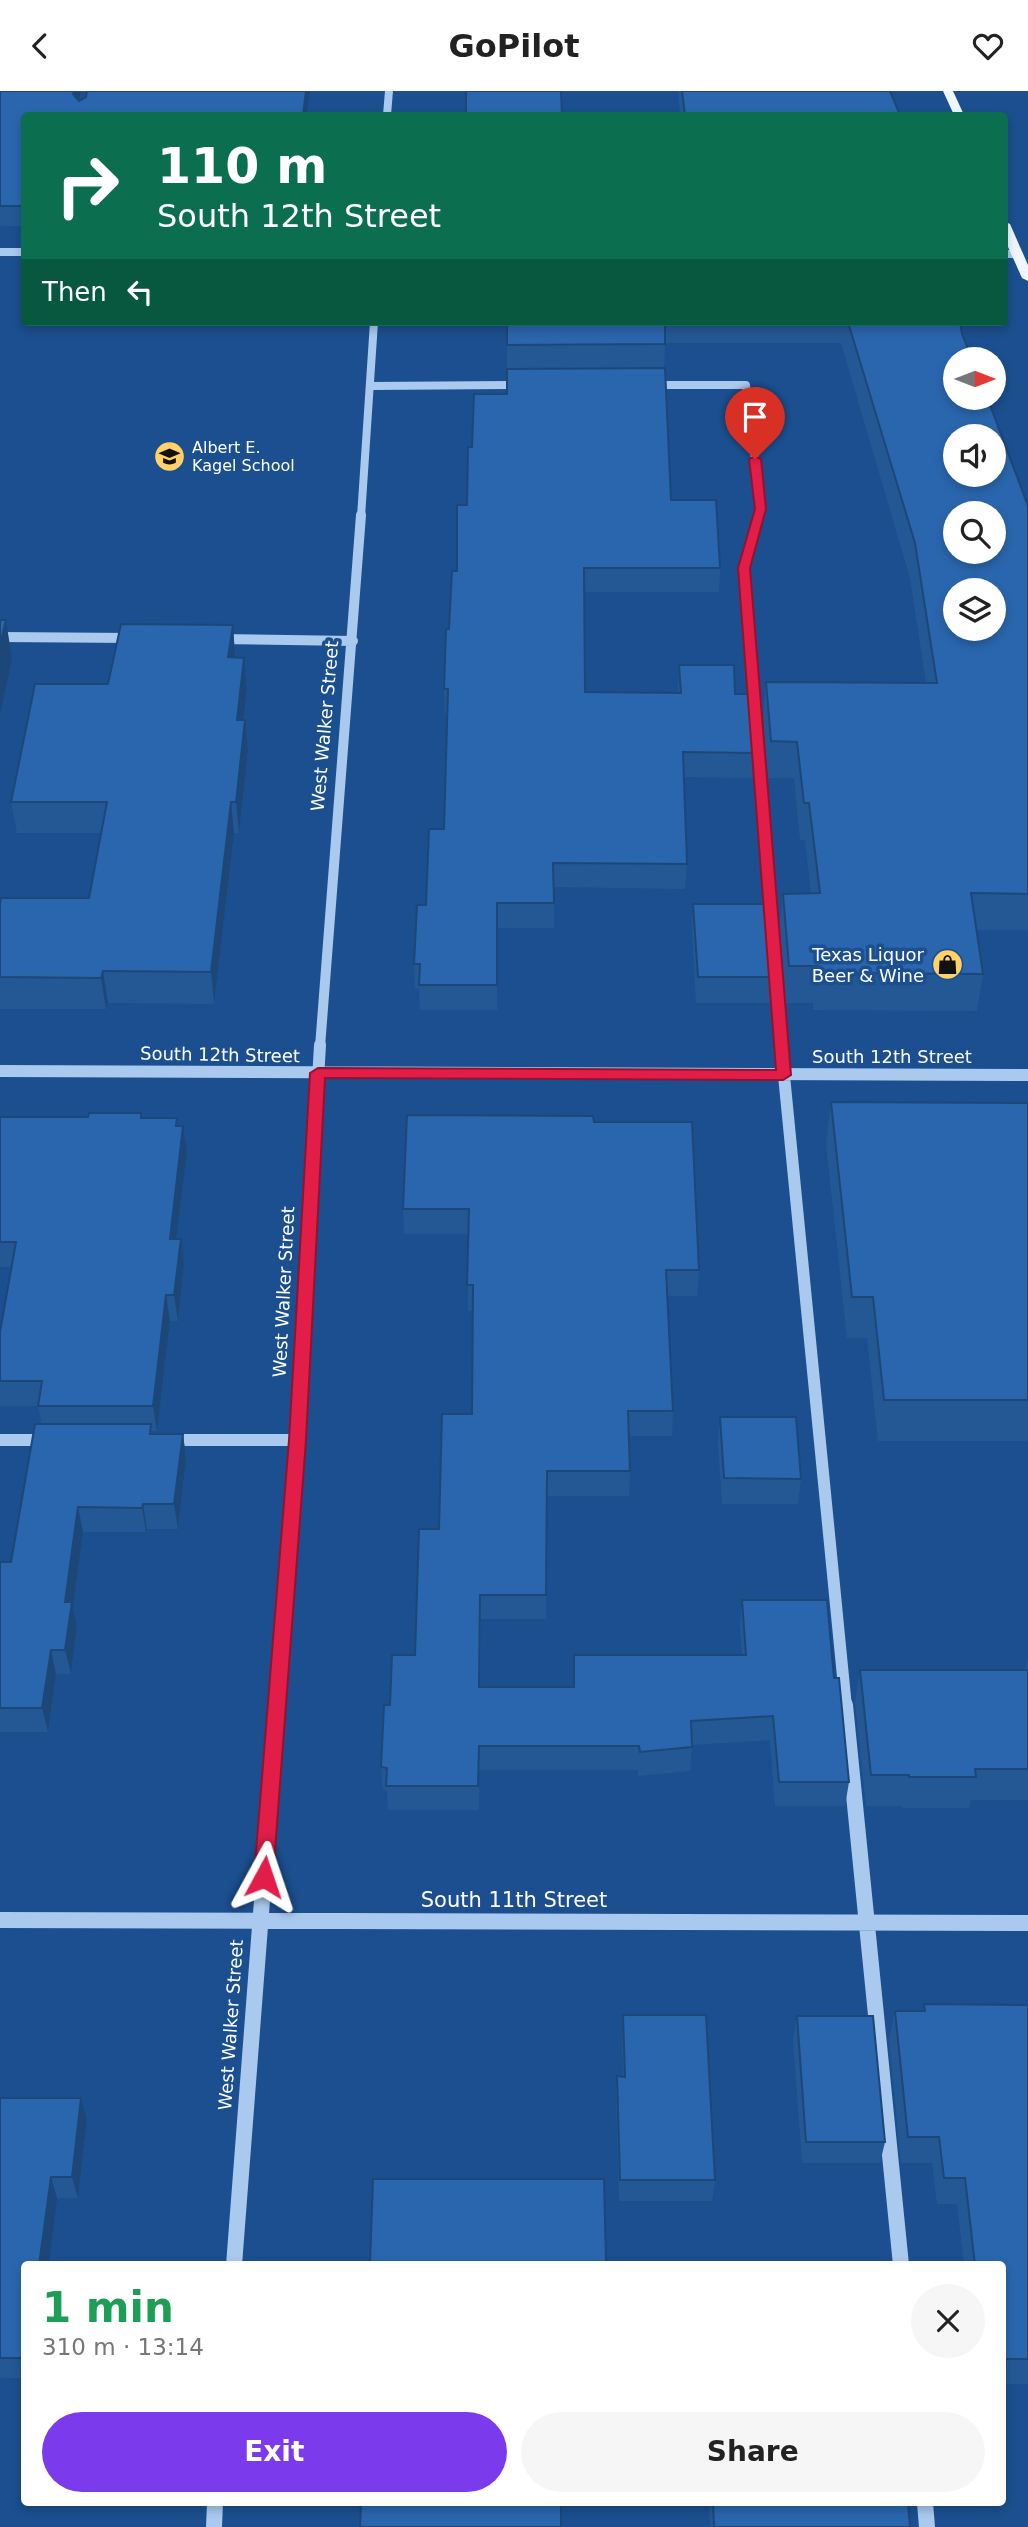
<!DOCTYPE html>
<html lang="en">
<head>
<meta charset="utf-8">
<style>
	:root { --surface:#fff; --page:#f6f6f6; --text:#222; --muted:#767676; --accent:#7c3aed }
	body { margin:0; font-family:"DejaVu Sans",sans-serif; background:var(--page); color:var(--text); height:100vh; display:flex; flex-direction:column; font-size:26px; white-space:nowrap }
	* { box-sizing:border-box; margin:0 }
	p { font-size:23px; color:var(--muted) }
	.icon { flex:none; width:38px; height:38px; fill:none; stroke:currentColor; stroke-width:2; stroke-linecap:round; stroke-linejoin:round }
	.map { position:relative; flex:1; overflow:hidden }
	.details { position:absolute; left:21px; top:2170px; width:985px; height:245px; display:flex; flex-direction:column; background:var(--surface); border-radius:7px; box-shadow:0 4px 10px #0003 }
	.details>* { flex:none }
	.guide { position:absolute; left:21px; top:21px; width:987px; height:214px; border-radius:7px; box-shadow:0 4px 10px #0003; background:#0b6e4f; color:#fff; overflow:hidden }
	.needle { width:46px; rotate:90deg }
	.buttons { position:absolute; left:943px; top:256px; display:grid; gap:14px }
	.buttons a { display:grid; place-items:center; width:63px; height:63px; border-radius:50%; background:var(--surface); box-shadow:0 4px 10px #0003; font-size:35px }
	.pin { position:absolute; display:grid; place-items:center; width:60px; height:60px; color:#fff; margin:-72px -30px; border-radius:50% 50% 50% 0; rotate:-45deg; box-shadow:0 0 7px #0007 }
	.pin .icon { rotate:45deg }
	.me { position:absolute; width:77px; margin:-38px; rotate:5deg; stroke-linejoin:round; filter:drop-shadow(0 0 5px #0008) }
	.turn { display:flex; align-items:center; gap:24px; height:147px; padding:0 21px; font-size:32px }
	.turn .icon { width:91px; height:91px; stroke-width:2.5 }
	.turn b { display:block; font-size:49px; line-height:60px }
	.then { display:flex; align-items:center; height:66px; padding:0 21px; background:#0003; gap:14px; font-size:26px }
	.round { display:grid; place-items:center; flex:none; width:74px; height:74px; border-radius:37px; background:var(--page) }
	.overview { display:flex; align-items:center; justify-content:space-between; height:119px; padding:0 21px }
	h1 { font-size:42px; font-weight:700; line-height:52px; color:#1e9e55 }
	.button { display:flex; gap:14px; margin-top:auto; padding:14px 21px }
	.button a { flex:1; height:80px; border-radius:42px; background:var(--accent); color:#fff; font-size:28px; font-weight:700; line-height:80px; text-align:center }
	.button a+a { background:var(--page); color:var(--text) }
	header { display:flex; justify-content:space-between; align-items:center; height:91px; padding:0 21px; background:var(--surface); font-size:32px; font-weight:700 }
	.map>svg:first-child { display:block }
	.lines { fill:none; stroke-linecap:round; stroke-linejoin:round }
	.minor-far3 { stroke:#a9c9ee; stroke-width:8 }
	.minor-far2 { stroke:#a9c9ee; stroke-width:10 }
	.minor-far1 { stroke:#a9c9ee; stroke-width:12 }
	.minor { stroke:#a9c9ee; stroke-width:16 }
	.major { fill:#f0f6ff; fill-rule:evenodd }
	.wall { fill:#245895 }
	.shaded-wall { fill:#1d4779 }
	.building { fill:#2a66ad; stroke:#1d4779; stroke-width:2; fill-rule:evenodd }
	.route { fill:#e11d48; stroke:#92132f; stroke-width:2 }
	.labels { text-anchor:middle; stroke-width:7; stroke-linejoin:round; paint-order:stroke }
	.far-poi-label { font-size:16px; fill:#fff; stroke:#1b4f8f; text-anchor:start }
	.street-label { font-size:18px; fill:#fff; stroke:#1b4f8f }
	.poi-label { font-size:18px; fill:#fff; stroke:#1b4f8f; text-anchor:end }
	.near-street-label { font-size:21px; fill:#fff; stroke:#1b4f8f }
</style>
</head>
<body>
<header><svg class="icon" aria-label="back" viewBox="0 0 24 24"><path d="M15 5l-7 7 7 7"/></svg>GoPilot<svg class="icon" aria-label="heart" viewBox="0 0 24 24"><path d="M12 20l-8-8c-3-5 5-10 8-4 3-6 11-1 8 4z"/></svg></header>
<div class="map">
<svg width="1028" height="2436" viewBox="0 0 1028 2436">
	<rect width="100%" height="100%" fill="#1b4f8f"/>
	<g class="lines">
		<!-- minor-far3 -->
		<path class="minor-far3" d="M387 24 389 0
			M0 161H24
			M1004 163H1017
			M652 294H746L761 418 759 426
			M370 295 522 294
			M361 426 374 231"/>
		<!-- minor-far2 -->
		<path class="minor-far2" d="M759 424 744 477 781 956
			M0 546 133 547
			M217 548 353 550
			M320 956 361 424"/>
		<!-- minor-far1 -->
		<path class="minor-far1" d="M781 954 846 1616
			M0 980 1028 984
			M0 1349H49
			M168 1349H297
			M277 1616 297 1349 320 954"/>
		<!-- minor -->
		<path class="minor" d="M845 1614 901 2174
			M0 1829 1028 1832
			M234 2174 277 1614
			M925 2412 927 2436
			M214 2436 215 2412"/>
		<!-- major -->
		<path class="major" d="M943 0H953L964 24H954Z
			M1004 130 1010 133 1028 174V190L1022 187 1004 147Z"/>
	</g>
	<!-- wall -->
	<path class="wall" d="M0 0 79 10 86 6 87 0H310L307 24H24V135H0Z
		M678 0H890L900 24H680Z
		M507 231H960L962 243 1028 415V839H976L983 883 977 920 813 919V912H785L779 839 783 803 811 802 805 749H800L794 687H768L763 628 766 591 926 592 910 487 841 252H665L664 277 671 409 720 477 719 501H584L585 601 678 602 679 574 735 603 755 662 753 687 684 686 687 773 685 798 554 796V837H497V919H420L419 898H415L414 873 426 814 444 738 447 623H445L444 598 449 538 467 414 472 356 507 303Z
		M233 534 235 567H244L247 598 244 629 248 660 239 742H234L214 913 108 912 106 918H0V812L89 807 101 742H17L11 711 108 593Z
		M693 813 773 886 770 912H696L692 839Z
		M831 1011 1028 1012V1350H878L867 1247H847L826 1053Z
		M141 1022 142 1027H177L178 1035 187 1061 176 1148 184 1173 178 1230H170L157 1340H152V1343H183L186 1368 178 1438H147L146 1441H83L73 1516 77 1535 71 1583H56L48 1641H0V1471H11L42 1333 38 1315H0V1241L11 1176H0V1026H88Z
		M594 1031 699 1179 697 1205H667L673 1320 672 1345H629L630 1380 629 1405H547L546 1528H481L480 1596H573L574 1564H742L740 1534 742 1509 834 1587 849 1691 845 1715H775L770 1649 692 1654 690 1680 638 1685V1679H479V1719H388L387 1700 383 1699 381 1676 390 1614 415 1564 439 1438 472 1323 473 1220H468V1143H404L403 1118Z
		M720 1326 801 1388 798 1413H722L718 1352Z
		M1028 1569V1709H971L969 1717H902V1715H866L855 1611 860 1579H1025Z
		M924 1913 1028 1914V2293H1003V2174H964L957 2113H937L932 2072H901L889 1948 895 1920H923Z
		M623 1924 715 2089 712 2110H619L616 2007 617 1985H623L622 1947Z
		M797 1925 885 2051 880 2072H802L793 1948Z
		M0 2007H81L87 2029 78 2107H57L24 2174V2287H0Z
		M709 2412H908L910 2436H710Z"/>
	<!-- shaded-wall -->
	<path class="shaded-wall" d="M74 0H81L76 23 73 3Z
		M306 0H310L307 24H303Z
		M6 529 12 568 0 623V554Z
		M233 534 235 564 231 598 228 566Z
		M244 567 247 598 240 660 237 629Z
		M245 629 248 660 239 742 236 711Z
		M231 711 234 742 214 913 211 881Z
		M103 880 108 912 106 918 101 887Z
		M183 1035 187 1061 173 1173 170 1148Z
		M181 1148 184 1173 178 1230 174 1204Z
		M166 1204 170 1230 157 1340 153 1315Z
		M183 1343 186 1368 178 1438 174 1413Z
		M143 1413 147 1438 146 1441 142 1417Z
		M78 1416 83 1441 73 1516 77 1535 71 1583 65 1559V1511Z
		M51 1559 56 1583 48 1641 42 1617Z
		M81 2007 87 2029 78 2107 72 2086Z
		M51 2086 57 2107 49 2174H39Z"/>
	<!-- building -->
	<path class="building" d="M0 0H74L73 3 79 10 86 6 87 0H306L303 24H24V115H0Z
		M466 0H561L562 24H466Z
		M682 0H890L900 24H685Z
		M507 231H665V253L507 254Z
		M848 231H960L962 243 972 268H956V306H987L1028 415V803L971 802 983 883 818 882 817 875H789L783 803 820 802 809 712H804L797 651 771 650 766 591 937 592 915 452ZM956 345H994V383H956ZM956 422H994V460H956ZM956 499H994V537H956Z
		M665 277 671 409H716L720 477H584L585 601 681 602 679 574H734L735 603H750L755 662 683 661 687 773 553 772 554 812H497V894H419L420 873H414L417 814H426L429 738H444L448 598H444L446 538H449L452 480H457V414H467L468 356H472L474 303H507V278Z
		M0 529H6L0 554Z
		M121 533 233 534 228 566 244 567 237 629H245L236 711H231L211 881 103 880 101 887 0 886V812L1 807H89L107 711H11L35 593H108Z
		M693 813H767L773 886H698Z
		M831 1011 1028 1012V1309H884L873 1206H852Z
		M89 1022H141V1027H177L176 1035H183L170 1148H181L174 1204H166L153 1315H38L42 1290H0V1241L16 1151H0V1026H88Z
		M407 1024 593 1025 594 1031H692L699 1179H666L673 1320H628L630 1380H547L546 1504H480L479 1596H574V1564H746L742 1509H827L834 1587H839L849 1691H779L773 1625 691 1630 692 1656 640 1661 639 1655H479L478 1695H386L387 1677 381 1676 384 1614H390L392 1564H415L419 1438H439L442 1323H472L473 1194H467L469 1118H403Z
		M720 1326H796L801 1388 724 1387Z
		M35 1333H151L150 1343H183L174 1413H143L142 1417 78 1416 65 1511H72L65 1559H51L42 1617H0V1471H11Z
		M860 1579H1028V1678H975L976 1686H909V1684H871Z
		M924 1913 1028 1914V2268H1003V2174H975L965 2087H944L939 2046H908L895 1920H925Z
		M623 1924H706L715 2089H620L617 1985 625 1986Z
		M797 1925H873L885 2051H806Z
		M0 2007H81L72 2086H51L39 2174H24V2267H0Z
		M373 2088H604L606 2172H604V2174H370Z
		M361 2412H561V2436H360Z
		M713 2412H908L910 2436H714Z"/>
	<!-- route -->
	<path class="route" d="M755 365 761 368 766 418 750 477 791 984 783 989 325 987 306 1349 273 1786 270 1791 264 1794 257 1791 254 1786 289 1349 310 982 318 977 776 979 738 477 755 418 749 368Z"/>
	<!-- icons -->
	<defs>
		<symbol id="school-disc" viewBox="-11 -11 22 22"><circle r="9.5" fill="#ffd166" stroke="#1b4f8f"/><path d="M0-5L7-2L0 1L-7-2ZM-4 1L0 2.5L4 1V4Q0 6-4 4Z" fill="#111"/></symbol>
		<symbol id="shop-disc" viewBox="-11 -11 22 22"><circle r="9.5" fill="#ffd166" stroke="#1b4f8f"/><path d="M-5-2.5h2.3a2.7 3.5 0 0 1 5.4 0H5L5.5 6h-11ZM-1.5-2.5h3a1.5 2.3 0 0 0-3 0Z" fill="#111"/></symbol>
	</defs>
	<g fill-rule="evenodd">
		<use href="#school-disc" x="152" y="348" width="35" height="35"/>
		<use href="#shop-disc" x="930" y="856" width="35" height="35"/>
	</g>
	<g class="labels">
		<!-- far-poi labels -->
		<g class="far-poi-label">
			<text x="192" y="362">Albert E.<tspan x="192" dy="18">Kagel School</tspan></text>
		</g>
		<!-- street labels -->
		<g class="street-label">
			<text transform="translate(325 635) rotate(-85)" y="6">West Walker Street</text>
			<text transform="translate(220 964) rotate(1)" y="6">South 12th Street</text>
			<text x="892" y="972">South 12th Street</text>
			<text transform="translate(284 1201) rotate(-87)" y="6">West Walker Street</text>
			<text transform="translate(231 1934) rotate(-86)" y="6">West Walker Street</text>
		</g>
		<!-- poi labels -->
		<g class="poi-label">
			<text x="924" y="870">Texas Liquor<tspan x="924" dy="21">Beer &amp; Wine</tspan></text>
		</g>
		<!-- near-street labels -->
		<g class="near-street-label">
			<text x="514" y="1816">South 11th Street</text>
		</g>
	</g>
</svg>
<div class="buttons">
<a><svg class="needle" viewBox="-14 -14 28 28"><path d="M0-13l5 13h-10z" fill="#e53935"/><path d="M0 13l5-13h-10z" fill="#767676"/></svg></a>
<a><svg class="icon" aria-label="sound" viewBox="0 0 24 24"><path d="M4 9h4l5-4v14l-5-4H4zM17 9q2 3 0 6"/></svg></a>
<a><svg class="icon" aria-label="search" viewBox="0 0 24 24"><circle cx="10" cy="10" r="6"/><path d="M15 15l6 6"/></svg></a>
<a><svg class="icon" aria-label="layers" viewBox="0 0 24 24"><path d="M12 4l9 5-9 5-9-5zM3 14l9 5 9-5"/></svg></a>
</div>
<div class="pin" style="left:755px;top:368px;background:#d93025"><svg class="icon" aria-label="arrive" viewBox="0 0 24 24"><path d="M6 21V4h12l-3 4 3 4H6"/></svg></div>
<svg class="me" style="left:264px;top:1786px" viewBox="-20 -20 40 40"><path d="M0-17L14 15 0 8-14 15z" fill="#e11d48" stroke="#fff" stroke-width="4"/></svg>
<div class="guide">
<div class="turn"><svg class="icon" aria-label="right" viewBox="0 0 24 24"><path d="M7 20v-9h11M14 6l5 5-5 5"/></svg><div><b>110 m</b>South 12th Street</div></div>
<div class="then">Then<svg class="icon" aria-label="left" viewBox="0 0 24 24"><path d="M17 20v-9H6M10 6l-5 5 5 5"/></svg></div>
</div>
<section class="details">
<div class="overview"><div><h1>1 min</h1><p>310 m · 13:14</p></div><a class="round"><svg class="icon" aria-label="close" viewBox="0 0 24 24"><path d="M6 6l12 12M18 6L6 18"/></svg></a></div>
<div class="button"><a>Exit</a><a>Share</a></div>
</section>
</div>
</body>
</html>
